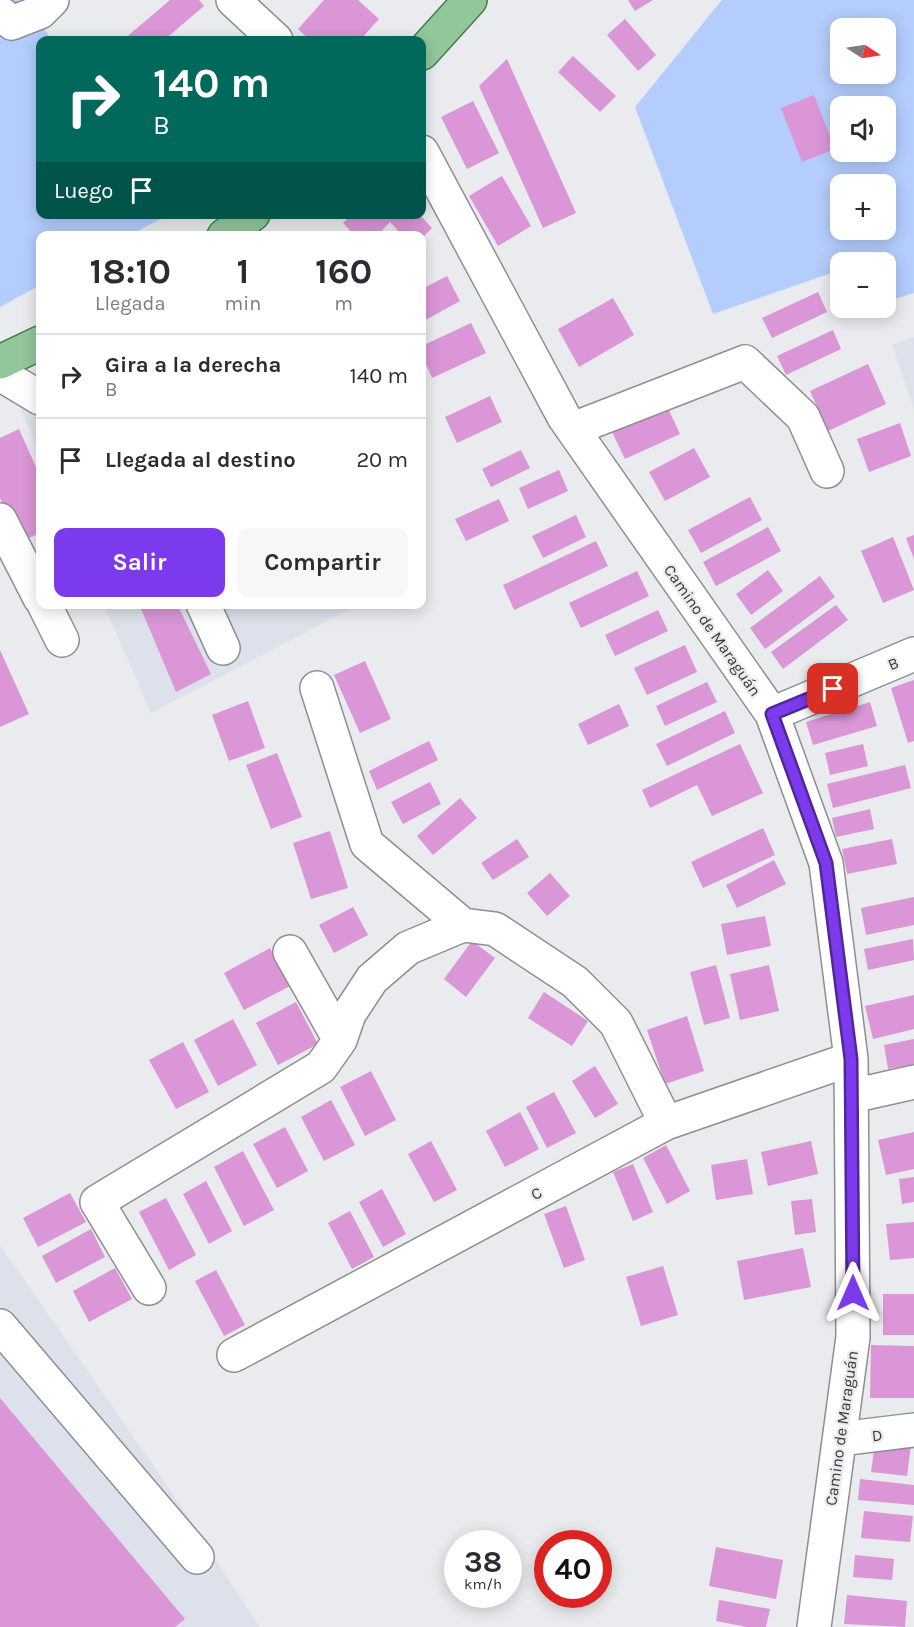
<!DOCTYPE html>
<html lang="es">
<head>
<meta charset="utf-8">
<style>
	:root { --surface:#fff; --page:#f7f7f7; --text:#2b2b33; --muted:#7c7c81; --line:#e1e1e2; --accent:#7c3aed }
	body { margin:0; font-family:Karla,sans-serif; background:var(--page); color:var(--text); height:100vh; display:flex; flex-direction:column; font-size:22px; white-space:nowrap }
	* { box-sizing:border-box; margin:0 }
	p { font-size:20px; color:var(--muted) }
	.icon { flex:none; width:33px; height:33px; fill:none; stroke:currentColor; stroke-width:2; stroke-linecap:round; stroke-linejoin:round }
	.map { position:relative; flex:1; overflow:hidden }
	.sheet { position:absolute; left:36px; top:231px; width:390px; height:378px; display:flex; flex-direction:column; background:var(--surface); border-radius:12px; box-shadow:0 3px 15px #0003 }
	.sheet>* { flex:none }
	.guide { position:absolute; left:36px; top:36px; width:390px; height:183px; border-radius:12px; box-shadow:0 3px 15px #0003; background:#00695c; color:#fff; overflow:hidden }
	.needle { width:39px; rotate:102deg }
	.fabs { position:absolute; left:830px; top:18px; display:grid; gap:12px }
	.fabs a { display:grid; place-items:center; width:66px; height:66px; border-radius:12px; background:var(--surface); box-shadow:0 3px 15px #0003; font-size:30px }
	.speed { position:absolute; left:444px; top:1530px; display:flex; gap:12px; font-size:30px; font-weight:700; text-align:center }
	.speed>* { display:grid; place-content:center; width:78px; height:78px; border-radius:50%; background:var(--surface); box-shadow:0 3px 15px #0003; line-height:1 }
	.speed small { font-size:15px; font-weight:400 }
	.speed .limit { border:9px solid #d22; background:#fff; color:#111 }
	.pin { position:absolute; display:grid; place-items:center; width:51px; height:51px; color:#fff; margin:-26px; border-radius:12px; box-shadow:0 3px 9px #0006 }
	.me { position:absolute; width:66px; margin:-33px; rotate:0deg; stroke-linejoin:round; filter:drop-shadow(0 0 4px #0008) }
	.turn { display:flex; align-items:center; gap:21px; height:126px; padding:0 18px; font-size:27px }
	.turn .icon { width:78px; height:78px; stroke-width:2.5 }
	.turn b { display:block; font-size:42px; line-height:51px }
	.then { display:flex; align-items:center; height:57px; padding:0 18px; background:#0003; gap:12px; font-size:22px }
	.eta { display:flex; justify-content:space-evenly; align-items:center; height:102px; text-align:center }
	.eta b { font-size:36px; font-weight:700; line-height:42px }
	.button { display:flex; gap:12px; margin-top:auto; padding:12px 18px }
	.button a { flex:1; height:69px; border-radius:12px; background:var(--accent); color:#fff; font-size:24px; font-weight:700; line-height:69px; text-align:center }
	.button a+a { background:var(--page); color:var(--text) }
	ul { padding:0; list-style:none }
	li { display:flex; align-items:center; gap:18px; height:84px; padding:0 18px; border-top:2px solid var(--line) }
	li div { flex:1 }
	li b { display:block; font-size:22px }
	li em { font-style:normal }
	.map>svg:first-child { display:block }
	.built { fill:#dce1eb }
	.green { fill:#b4cdfd; fill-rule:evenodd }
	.building { fill:#da96d7 }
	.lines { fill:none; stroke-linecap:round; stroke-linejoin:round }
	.minor-casing { stroke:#8e8f92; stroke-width:36 }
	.major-casing { stroke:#447d4e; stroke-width:36 }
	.minor { stroke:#fff; stroke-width:33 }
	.major { stroke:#92c79b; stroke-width:33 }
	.route-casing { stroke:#51269a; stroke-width:15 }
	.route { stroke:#7c3aed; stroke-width:10 }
	.labels { text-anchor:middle; stroke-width:4.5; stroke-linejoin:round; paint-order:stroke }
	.street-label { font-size:16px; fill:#38393a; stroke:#e9ebee }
</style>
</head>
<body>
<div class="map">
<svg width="914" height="1627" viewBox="0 0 914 1627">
	<rect width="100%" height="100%" fill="#e9ebee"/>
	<!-- built -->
	<path class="built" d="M914 337V409L892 345Z
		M40 398V454L20 407Z
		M104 605H358L151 713Z
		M0 1245 169 1488 260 1627H0Z"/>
	<!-- green -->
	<path class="green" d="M0 0H18L30 10 52 40H40V214L168 215 130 235 40 236V285L0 307Z
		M722 0H914V293L885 302V262H840V270L713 314 635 107ZM840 28H885V74H840ZM840 106H885V152H840ZM840 184H885V230H840Z"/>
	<!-- building -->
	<path class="building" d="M170 0H199L204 6 164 40H123Z
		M324 0H358L379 19 360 40H310L298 29Z
		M628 0H653L635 11Z
		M625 19 656 55 638 71 607 35Z
		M573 56 616 96 600 112 558 72Z
		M507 59 576 213 543 228 479 86Z
		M814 95 835 149 802 162 781 108Z
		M473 101 499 153 467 169 441 117Z
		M502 176 531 226 498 246 469 196Z
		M352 214H419L432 228 422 238V236H403L390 222 377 236H355L343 223Z
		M447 276 460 301 422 322V289Z
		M818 292 827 312 772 338 762 318Z
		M613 298 634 335 579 367 558 329Z
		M471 323 486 353 432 378 422 355V346Z
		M833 330 841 349 786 375 777 356Z
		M868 364 886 404 828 431 810 391Z
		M490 396 502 422 457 443 445 417Z
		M667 406 680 434 625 459 612 432Z
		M900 423 911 456 869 472 857 439Z
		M19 429 40 476V533L20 542 0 498V438Z
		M694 448 710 477 665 501 649 472Z
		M521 450 530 468 491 487 482 469Z
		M559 470 568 491 528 509 519 488Z
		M750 497 762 520 701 553 688 530Z
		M499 499 509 521 466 541 455 519Z
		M576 515 586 537 543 558 532 536Z
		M768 527 781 551 716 586 703 562Z
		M914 535V559L906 538Z
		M893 537 914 590 883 603 861 551Z
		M596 541 608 566 514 610 503 585Z
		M768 570 783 591 751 615 736 594Z
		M637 571 649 596 581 628 569 603Z
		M820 576 835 597 765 649 750 628Z
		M139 604H177L211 674 176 692Z
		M836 605 848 620 783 669 771 652Z
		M658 610 668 631 615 656 605 635Z
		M685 645 697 672 647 695 634 668Z
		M0 650 29 714 0 727Z
		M365 661 391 719 360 733 334 675Z
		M914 680V741L908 743 891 688Z
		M707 682 717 702 665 726 656 706Z
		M248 701 265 748 229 761 212 715Z
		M870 702 877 726 813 745 806 722Z
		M619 704 629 726 588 745 578 724Z
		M725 711 735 733 667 766 656 744Z
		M429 741 438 760 377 790 369 771Z
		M740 744 763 793 712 816 697 785 650 808 642 790Z
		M863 744 868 766 830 775 825 753Z
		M277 753 302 817 271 829 246 765Z
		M905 765 911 788 833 808 827 784Z
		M430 782 441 804 403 824 391 802Z
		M460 798 477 818 433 855 417 836Z
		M870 809 874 829 836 837 832 818Z
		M763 828 775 855 703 888 691 862Z
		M330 831 348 888 311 899 293 843Z
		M517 839 529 857 493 880 481 863Z
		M892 839 897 864 847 874 842 849Z
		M774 860 786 884 737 908 726 885Z
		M550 873 570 896 547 916 527 893Z
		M914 897V925L866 935 861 908Z
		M353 907 368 935 334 953 319 925Z
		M765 916 771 946 727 955 721 924Z
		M913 939 914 960 868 970 864 949Z
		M472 941 495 958 466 997 444 979Z
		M270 948 290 986 244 1010 224 973Z
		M716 965 730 1018 704 1025 690 972Z
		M769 965 779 1011 740 1020 730 974Z
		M544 992 588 1021 572 1046 528 1018Z
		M914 995V1029L873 1039 865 1006Z
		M296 1002 318 1044 278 1065 256 1023Z
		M687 1016 704 1071 665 1084 647 1030Z
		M233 1019 257 1065 218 1086 194 1040Z
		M914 1039V1064L888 1069 884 1045Z
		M183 1042 209 1092 176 1109 149 1060Z
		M595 1066 618 1104 595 1118 572 1081Z
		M371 1071 396 1120 365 1136 340 1087Z
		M554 1092 576 1133 547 1148 526 1107Z
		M331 1100 355 1145 324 1161 301 1117Z
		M520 1112 539 1149 505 1167 486 1131Z
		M285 1127 308 1171 277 1188 253 1144Z
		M914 1132V1169L886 1175 878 1140Z
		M431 1141 457 1190 434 1202 408 1154Z
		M811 1141 818 1174 768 1186 761 1152Z
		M666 1145 690 1191 667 1204 643 1158Z
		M243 1151 274 1210 244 1226 214 1167Z
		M747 1159 753 1194 716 1200 711 1165Z
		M633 1164 653 1212 633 1221 613 1172Z
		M914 1177V1202L902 1204 899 1179Z
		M206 1181 232 1231 209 1244 183 1194Z
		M382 1189 406 1234 383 1247 359 1202Z
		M70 1193 86 1222 38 1247 23 1218Z
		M166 1198 196 1255 169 1270 139 1212Z
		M812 1199 816 1232 795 1235 791 1201Z
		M566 1206 585 1260 564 1268 544 1214Z
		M350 1211 374 1257 352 1269 328 1223Z
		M914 1222V1258L890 1260 886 1224Z
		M91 1229 105 1257 56 1283 42 1256Z
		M803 1248 811 1287 744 1300 737 1261Z
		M663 1266 678 1315 641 1326 626 1277Z
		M115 1268 132 1299 89 1322 73 1291Z
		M216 1270 245 1325 224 1336 195 1281Z
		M883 1294H914V1335H883Z
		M871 1345 914 1346V1398H870Z
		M0 1398 185 1619 175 1627H0Z
		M875 1442 911 1445 907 1476 871 1472Z
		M860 1479 914 1485V1505L858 1500Z
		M864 1511 913 1516 910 1542 861 1538Z
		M716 1547 783 1560 776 1599 709 1586Z
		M855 1555 894 1559 892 1580 853 1577Z
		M847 1595 907 1601 905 1627 844 1624Z
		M719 1600 770 1609 766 1627H747L716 1621Z"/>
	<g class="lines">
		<defs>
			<path id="minor" d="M233 0 276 40
				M0 13 12 23 40 12 52 0
				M422 152 564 417 772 714 826 863 851 1059 853 1337 814 1627
				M0 374 40 398
				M573 429 745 362 803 417 827 471
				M0 520 40 598
				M44 604 62 640
				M203 604 223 648
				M317 688 367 844 463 925
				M772 714 914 654
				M290 952 340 1040
				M852 1096 914 1082
				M149 1288 97 1202 321 1067 340 1040 349 1014 372 979 408 948 463 925 495 929 575 982 616 1023 666 1123
				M0 1326 197 1557
				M234 1355 666 1123 851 1059
				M840 1439 914 1430"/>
			<path id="major" d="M422 53 470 0
				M224 236 253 214
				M0 362 40 343"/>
		</defs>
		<!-- minor casing -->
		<use href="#minor" class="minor-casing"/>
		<!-- major casing -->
		<use href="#major" class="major-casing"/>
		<!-- minor -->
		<use href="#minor" class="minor"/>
		<!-- major -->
		<use href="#major" class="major"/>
	</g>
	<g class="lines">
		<defs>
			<path id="route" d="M833 689 772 714 826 863 851 1059 853 1293"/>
		</defs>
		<!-- route casing -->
		<use href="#route" class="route-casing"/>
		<!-- route -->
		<use href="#route" class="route"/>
	</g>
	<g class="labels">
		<!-- street labels -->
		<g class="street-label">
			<text transform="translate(713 630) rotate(55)" y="6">Camino de Maraguán</text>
			<text transform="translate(893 663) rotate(-23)" y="6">B</text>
			<text transform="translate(536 1193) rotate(-28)" y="6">C</text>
			<text transform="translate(841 1428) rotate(-82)" y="6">Camino de Maraguán</text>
			<text transform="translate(877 1435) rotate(-7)" y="6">D</text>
		</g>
	</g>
</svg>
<div class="fabs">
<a><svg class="needle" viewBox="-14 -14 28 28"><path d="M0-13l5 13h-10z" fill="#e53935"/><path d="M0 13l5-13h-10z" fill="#7c7c81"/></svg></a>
<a><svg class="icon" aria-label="sound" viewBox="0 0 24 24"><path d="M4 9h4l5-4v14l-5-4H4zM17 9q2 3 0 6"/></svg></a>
<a>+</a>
<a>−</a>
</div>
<div class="speed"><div>38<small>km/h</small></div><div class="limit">40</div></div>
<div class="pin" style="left:833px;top:689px;background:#d93025"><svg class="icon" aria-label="arrive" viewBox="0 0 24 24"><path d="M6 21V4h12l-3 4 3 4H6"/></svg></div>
<svg class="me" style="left:853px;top:1293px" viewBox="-20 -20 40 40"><path d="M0-17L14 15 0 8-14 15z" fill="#7c3aed" stroke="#fff" stroke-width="4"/></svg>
<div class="guide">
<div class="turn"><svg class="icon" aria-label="right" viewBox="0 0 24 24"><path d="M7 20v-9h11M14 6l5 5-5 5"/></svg><div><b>140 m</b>B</div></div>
<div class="then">Luego<svg class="icon" aria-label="arrive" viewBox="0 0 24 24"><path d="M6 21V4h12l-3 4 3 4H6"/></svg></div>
</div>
<section class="sheet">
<div class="eta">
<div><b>18:10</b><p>Llegada</p></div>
<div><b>1</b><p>min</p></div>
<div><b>160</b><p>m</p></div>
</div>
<ul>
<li><svg class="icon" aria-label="right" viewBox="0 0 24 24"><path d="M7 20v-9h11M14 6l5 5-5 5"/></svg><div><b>Gira a la derecha</b><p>B</p></div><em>140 m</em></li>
<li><svg class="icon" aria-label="arrive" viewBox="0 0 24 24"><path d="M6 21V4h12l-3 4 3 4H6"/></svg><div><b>Llegada al destino</b></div><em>20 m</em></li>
</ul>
<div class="button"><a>Salir</a><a>Compartir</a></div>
</section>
</div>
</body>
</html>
